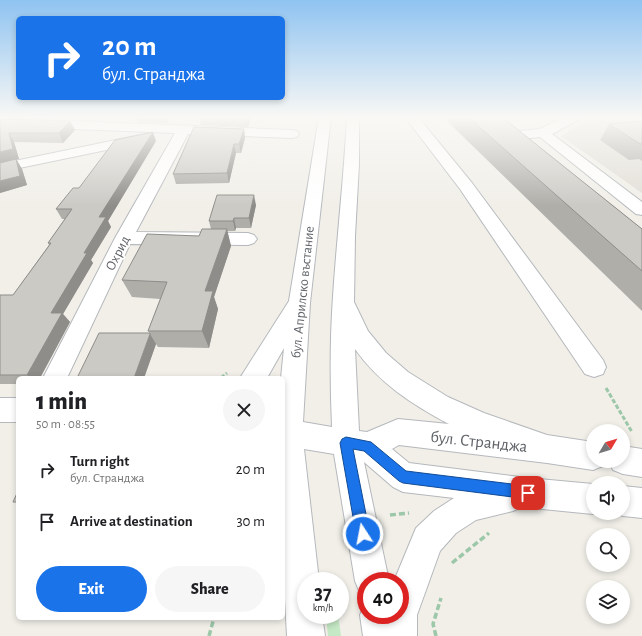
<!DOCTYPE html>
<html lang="en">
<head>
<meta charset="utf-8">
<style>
	:root { --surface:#fff; --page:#f6f6f6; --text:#202124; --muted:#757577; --accent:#1a73e8 }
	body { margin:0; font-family:"Alegreya Sans",sans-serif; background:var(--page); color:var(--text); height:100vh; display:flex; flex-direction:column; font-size:15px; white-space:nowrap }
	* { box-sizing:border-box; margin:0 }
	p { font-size:13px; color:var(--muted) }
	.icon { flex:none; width:22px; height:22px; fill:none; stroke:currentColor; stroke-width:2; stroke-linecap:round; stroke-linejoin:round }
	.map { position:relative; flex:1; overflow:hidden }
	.sheet { position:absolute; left:16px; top:376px; width:269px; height:244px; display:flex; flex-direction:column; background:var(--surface); border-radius:6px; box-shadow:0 2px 6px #0003 }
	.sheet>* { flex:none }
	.top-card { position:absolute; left:16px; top:16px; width:269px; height:84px; border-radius:6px; box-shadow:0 2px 6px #0003; background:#1a73e8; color:#fff; overflow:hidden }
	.needle { width:26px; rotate:52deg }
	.tools { position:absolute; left:586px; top:424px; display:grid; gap:8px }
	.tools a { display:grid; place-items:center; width:44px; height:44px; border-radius:50%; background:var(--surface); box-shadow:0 2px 6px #0003; font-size:20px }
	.speed { position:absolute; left:297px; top:572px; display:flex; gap:8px; font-size:20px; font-weight:700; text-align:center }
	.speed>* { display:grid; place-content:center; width:52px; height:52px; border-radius:50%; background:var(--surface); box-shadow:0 2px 6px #0003; line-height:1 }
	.speed small { font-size:10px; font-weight:400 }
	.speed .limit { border:6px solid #d22; background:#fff; color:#111 }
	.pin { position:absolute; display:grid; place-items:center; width:34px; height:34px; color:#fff; margin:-17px; border-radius:8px; box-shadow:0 2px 6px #0006 }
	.me { position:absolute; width:44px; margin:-22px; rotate:349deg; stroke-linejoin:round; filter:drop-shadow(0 0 3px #0008) }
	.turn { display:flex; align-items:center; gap:14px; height:84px; padding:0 20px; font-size:18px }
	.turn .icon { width:52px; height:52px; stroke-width:2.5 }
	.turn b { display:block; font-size:28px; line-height:34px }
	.round { display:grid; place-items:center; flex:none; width:42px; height:42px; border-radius:21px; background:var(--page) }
	.summary { display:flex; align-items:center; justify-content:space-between; height:68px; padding:0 20px }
	h1 { font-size:24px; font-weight:800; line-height:30px }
	.action { display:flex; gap:8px; margin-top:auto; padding:8px 20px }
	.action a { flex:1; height:46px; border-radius:24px; background:var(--accent); color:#fff; font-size:16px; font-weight:800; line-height:46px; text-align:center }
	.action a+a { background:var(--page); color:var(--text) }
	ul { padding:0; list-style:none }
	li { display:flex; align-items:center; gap:12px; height:52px; padding:0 20px }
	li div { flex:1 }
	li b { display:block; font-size:15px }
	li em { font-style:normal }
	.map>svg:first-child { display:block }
	.education { fill:#e1ded6 }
	.green { fill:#c5e8c5 }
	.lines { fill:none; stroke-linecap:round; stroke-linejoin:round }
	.minor-casing { stroke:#b5b8bc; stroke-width:2 }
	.path-far1 { stroke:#9cc7a9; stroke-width:3; stroke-dasharray:4.5 2; stroke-linecap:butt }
	.path { stroke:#9cc7a9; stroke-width:3.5; stroke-dasharray:6 3; stroke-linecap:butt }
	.minor { fill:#fff; fill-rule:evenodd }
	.wall { fill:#afaea9 }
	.shaded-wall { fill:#8f8d8a }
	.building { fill:#cccac5; stroke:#8f8d8a }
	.route { fill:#1a73e8; stroke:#114b97 }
	.labels { text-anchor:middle; stroke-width:3.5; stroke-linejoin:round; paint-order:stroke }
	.street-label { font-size:14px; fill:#5f6368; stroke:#fff }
	.near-street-label { font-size:17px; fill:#5f6368; stroke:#fff }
</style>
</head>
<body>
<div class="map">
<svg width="642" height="636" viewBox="0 0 642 636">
	<rect width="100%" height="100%" fill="#f1efe8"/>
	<!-- education -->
	<path class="education" d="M594 117H642V193L561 136Z"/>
	<!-- green -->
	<path class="green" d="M326 615H338L341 636H328Z"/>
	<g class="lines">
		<defs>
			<path id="minor" d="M319 117H331L310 303 303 422 332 427C330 383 330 339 333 296 337 236 344 177 347 117H359V164L355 236 354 302 368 331 386 353 408 372 448 397 484 413 547 435 593 442V461H605L603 466 593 470 547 463 399 445 392 449 409 463 528 478 593 484V513H596L593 514 522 507 513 511 476 520 456 533 440 551 417 615V636H363L360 615 366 602V615H400V581H394L416 528 434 511 454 498 403 492 393 487 364 462 389 581H366V596L360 593 355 581 334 454 304 449 319 581H306V615H322L325 636H287L283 563V378H281L284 348 267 378H240L289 301ZM355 349C379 383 413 405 449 424L398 419 367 432 359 431Z
				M405 117H418L472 183 603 360 606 367 603 374 594 377 585 374 460 189Z
				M564 117H580L578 120 552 134 642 202V215L636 214 540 137 521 139 528 146 526 149C516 151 509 144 503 136L505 133 510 132 540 129Z
				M0 118 292 130 297 131 299 134 297 137 292 138 188 134 136 232 248 233 254 235 257 239 254 243 248 245 130 244 67 378H43L115 238 175 133 0 126Z
				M140 135 145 136 147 139 145 142 0 172V164Z
				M0 398H18V422H0Z
				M623 446 642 449V477L623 474 613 470 609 461H623Z
				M623 486 642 488V518L623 516 615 513H623Z"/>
		</defs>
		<!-- minor casing -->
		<use href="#minor" class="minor-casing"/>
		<!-- path-far1 -->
		<path class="path-far1" d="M221 378 227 373
			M606 388 632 432"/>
		<!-- path -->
		<path class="path" d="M390 515 409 513
			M452 563 489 533
			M209 636 214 618
			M436 636 433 624 441 598"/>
		<!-- minor -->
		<use href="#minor" class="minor"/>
	</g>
	<!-- wall -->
	<path class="wall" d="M2 117H87L84 120Z
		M136 117H170L167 123 138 122Z
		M199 117H251L248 127 201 125Z
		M443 117H502L642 229V311Z
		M0 119 70 121 75 130 63 143 14 142 19 159 5 162 16 159 22 169 27 185 0 193Z
		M642 121V161L639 159 629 160 600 140 609 124Z
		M244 129 245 138 241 153H236L229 183 176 184 173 174Z
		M156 141 108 221 111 227 91 260 93 263 63 314 70 322 40 378H18V384H0V295H13L49 245 48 243 65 219H62L56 209 79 188Z
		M256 205 251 228H236L235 231H227L231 246 214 297 218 309 209 348 158 347 156 344 144 378 150 333 148 331 160 299 132 297 122 280 199 236 211 229 209 221Z"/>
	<!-- shaded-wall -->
	<path class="shaded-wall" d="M83 117H87L84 120Z
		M165 117H170L167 123Z
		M247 117H251L248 127 247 118Z
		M70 121 75 130 63 143 59 133Z
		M244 129 245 138 241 153 239 144Z
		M153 132 156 141 108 221 111 227 91 260 93 263 63 314 70 322 40 378H31L27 375 51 313 84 253 99 217Z
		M9 133 14 142 19 159 0 163V152Z
		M234 144 236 153 229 183 227 173Z
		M16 159 22 169 27 185 0 193V181Z
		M254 195 256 205 251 228 249 218Z
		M234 218 236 228 235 231 233 221Z
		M227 229 231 246 214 297 218 309 209 348 202 331 205 291Z
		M150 334 156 344 144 378H134Z"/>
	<!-- building -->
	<path class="building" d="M228 117H247V118Z
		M468 117H502L642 229V271Z
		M0 119 70 121 59 133H9L13 149 0 152Z
		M642 121V144H640L609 124Z
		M194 127 244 129 239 144H234L227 173 173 174Z
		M153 132 99 217H106L84 253H87L51 313H62L27 375H0V295H13L51 243H48L72 209H56L73 188H79L115 140Z
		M16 159 20 176 0 181V163Z
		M217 195H254L249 218H234L233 221H209Z
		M202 229H227L205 291H213L202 331H148L167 282 122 280 147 234 199 236Z
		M99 333H150V334L134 378H77Z
		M18 491V502H13Z"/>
	<!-- sky -->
	<linearGradient id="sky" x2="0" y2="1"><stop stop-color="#8fc3f1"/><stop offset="0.57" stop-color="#f9f8f5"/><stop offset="1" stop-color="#f9f8f5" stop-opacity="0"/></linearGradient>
	<rect width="642" height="206" fill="url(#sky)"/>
	<!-- route -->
	<path class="route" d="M346 437 371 442 406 471 528 486 532 488 534 493 532 497 528 499 403 483 399 481 364 451 353 449 370 534 368 539 363 541 358 539 356 534 340 443 342 439Z"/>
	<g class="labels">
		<!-- street labels -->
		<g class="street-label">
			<text transform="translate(117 253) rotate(-63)" y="5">Охрид</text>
			<text transform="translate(302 292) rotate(-84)" y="5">бул. Априлско въстание</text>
		</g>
		<!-- near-street labels -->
		<g class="near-street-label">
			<text transform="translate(479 441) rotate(6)" y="6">бул. Странджа</text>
		</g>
	</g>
</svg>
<div class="tools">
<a><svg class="needle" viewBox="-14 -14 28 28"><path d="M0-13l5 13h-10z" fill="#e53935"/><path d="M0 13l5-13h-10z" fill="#757577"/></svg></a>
<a><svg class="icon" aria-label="sound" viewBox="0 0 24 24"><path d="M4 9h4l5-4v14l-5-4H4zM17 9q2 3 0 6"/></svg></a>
<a><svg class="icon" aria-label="search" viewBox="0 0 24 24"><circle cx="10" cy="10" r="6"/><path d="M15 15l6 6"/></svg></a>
<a><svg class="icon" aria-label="layers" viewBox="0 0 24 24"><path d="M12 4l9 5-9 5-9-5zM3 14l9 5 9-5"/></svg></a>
</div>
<div class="speed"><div>37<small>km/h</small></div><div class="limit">40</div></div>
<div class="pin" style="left:528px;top:493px;background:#d93025"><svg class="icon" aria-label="arrive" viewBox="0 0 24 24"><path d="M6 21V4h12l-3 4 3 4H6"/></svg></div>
<svg class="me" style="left:363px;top:534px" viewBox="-20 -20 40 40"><circle r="17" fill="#1a73e8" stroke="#fff" stroke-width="3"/><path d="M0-11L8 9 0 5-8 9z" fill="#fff"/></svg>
<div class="top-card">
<div class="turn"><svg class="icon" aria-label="right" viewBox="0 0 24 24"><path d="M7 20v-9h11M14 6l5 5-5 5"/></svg><div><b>20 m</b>бул. Странджа</div></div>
</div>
<section class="sheet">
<div class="summary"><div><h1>1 min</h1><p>50 m · 08:55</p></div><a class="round"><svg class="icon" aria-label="close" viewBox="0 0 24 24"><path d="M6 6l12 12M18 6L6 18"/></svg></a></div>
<ul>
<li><svg class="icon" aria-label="right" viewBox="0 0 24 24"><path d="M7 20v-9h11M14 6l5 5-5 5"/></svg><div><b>Turn right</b><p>бул. Странджа</p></div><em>20 m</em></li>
<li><svg class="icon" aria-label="arrive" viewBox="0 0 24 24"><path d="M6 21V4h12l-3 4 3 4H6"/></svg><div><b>Arrive at destination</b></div><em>30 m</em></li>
</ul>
<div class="action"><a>Exit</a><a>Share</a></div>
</section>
</div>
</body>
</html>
